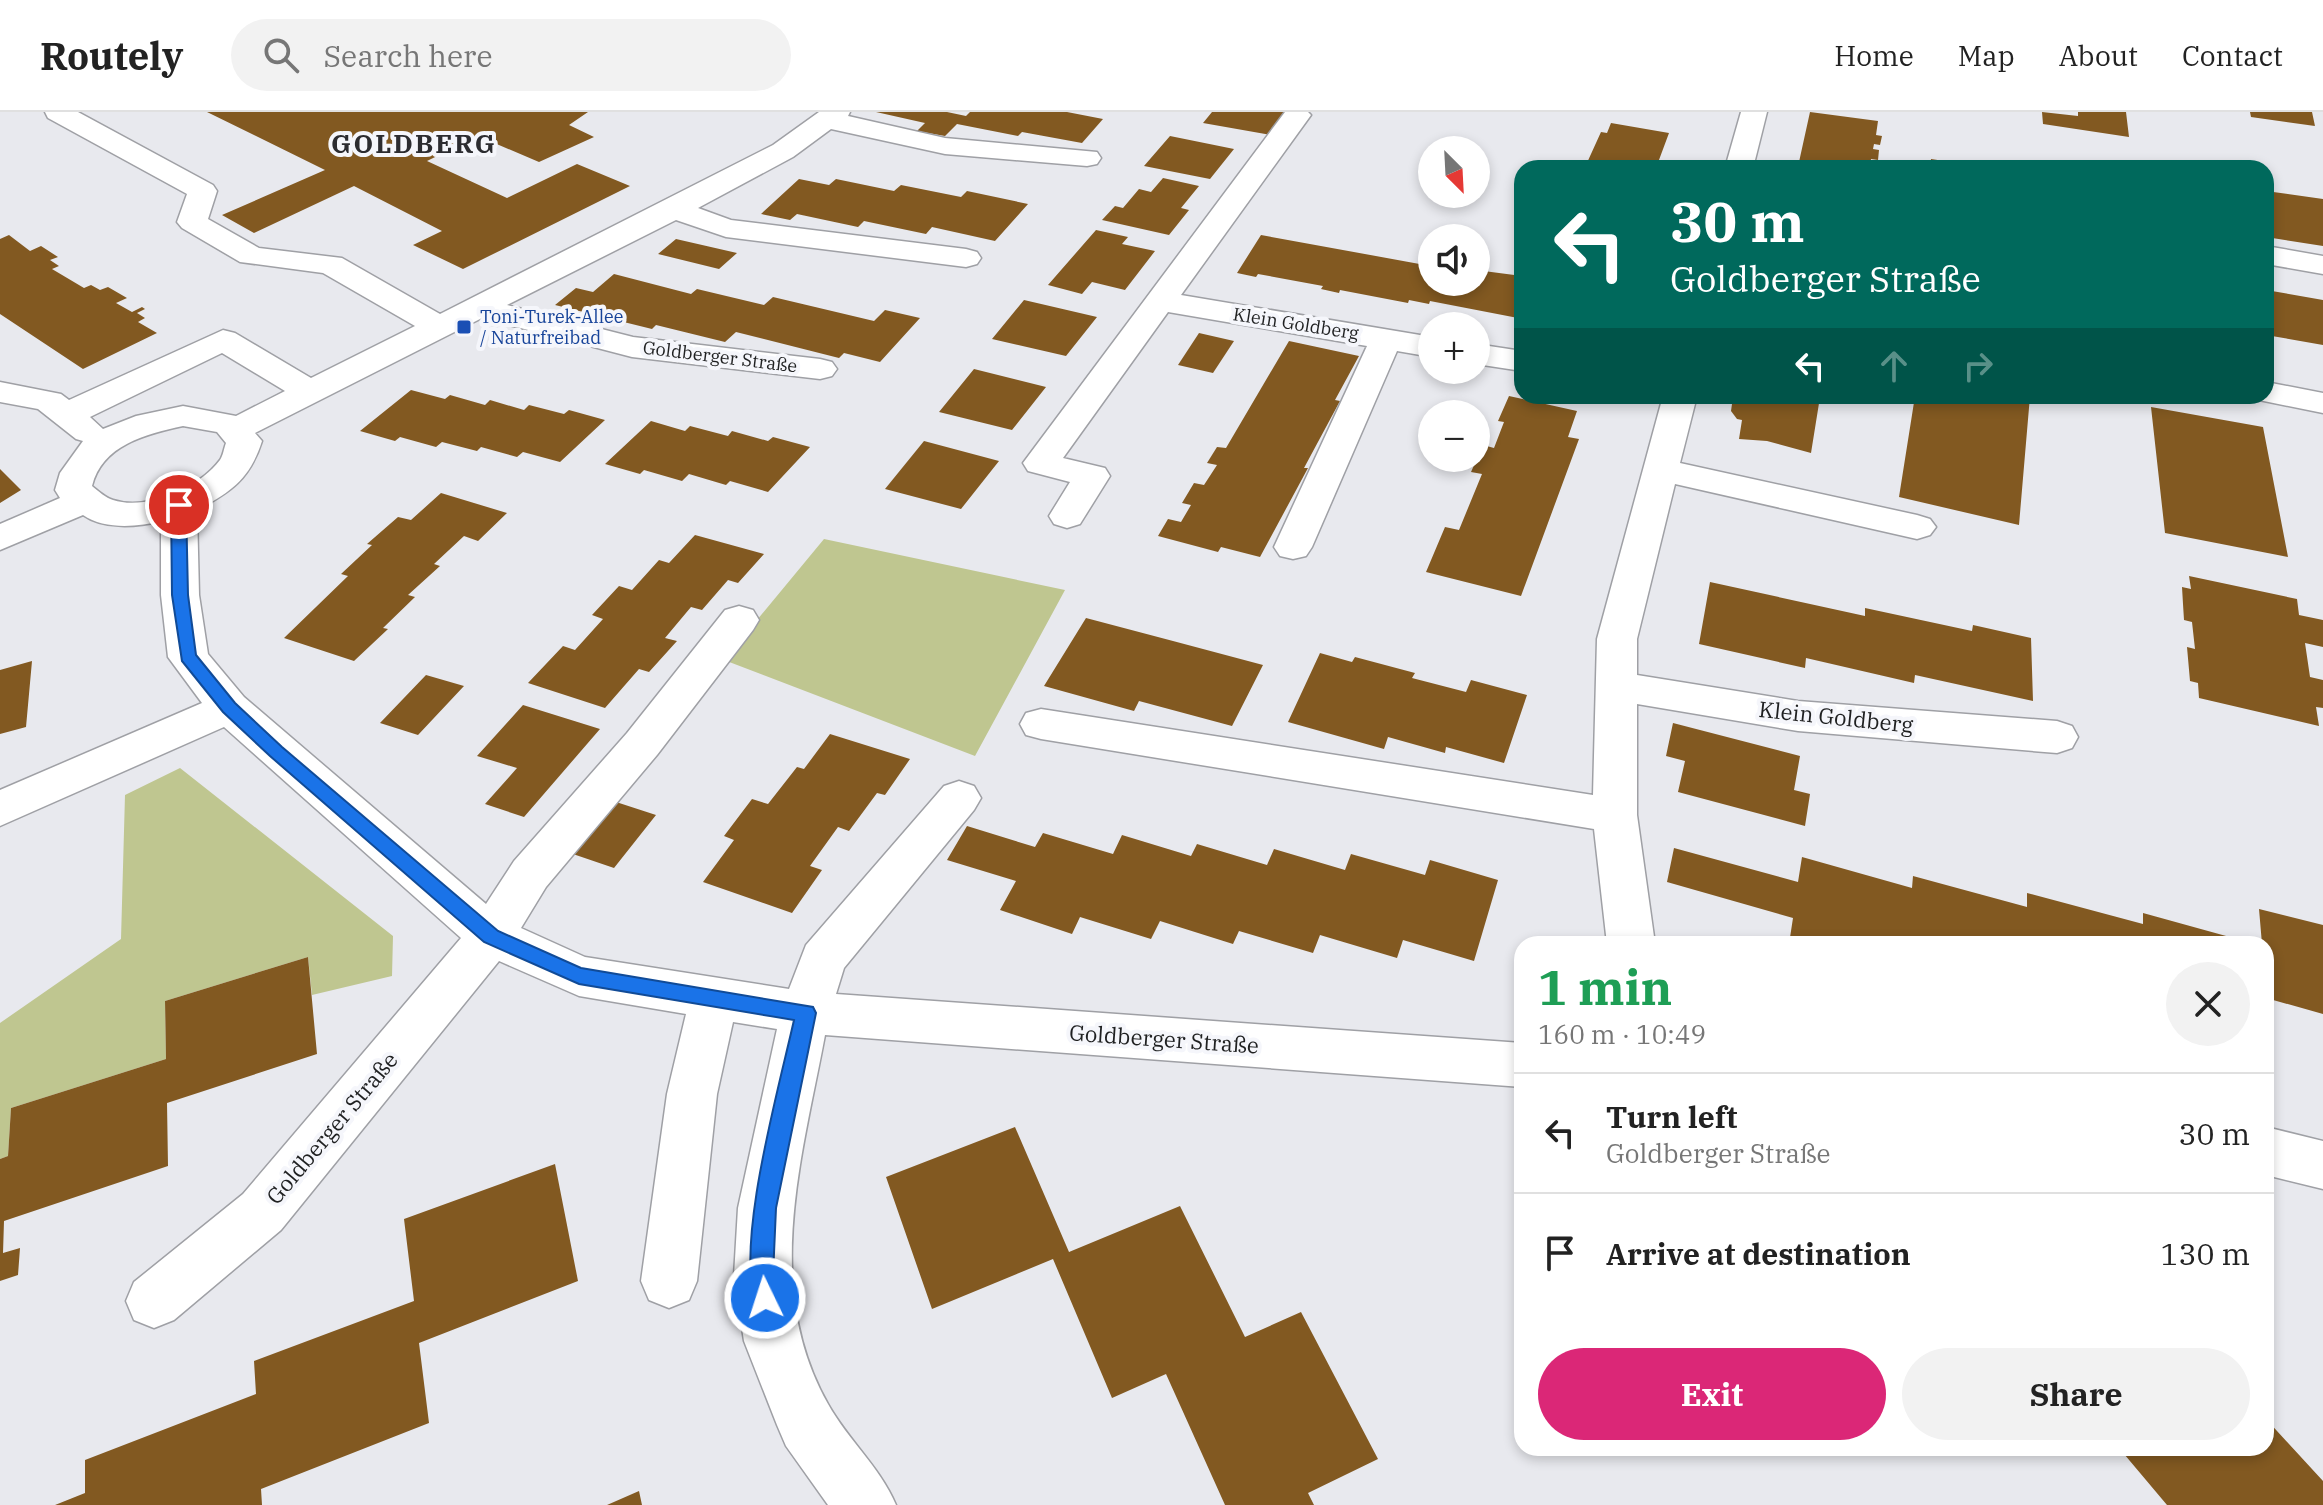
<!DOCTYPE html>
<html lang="en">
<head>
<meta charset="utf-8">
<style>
	:root { --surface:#fff; --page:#f2f2f2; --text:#222; --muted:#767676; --line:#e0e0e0; --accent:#db2777 }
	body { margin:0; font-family:"IBM Plex Serif",serif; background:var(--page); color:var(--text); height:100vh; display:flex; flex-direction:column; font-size:30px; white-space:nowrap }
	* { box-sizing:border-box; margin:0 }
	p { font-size:26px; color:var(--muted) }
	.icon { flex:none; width:44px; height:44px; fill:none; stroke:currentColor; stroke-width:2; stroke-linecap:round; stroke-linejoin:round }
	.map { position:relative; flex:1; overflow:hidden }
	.panel { position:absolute; left:1514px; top:824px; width:760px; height:520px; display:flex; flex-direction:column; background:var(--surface); border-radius:24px; box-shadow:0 4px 12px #0003 }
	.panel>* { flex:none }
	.hud { position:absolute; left:1514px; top:48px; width:760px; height:244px; border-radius:24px; box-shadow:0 4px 12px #0003; background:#00695c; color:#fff; overflow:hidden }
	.needle { width:52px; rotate:156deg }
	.controls { position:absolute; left:1418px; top:24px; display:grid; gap:16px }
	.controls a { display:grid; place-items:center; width:72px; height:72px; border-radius:50%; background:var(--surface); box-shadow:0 4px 12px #0003; font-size:40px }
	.pin { position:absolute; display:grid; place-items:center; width:68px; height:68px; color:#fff; margin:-34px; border:4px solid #fff; border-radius:50%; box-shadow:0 2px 8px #0007 }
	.me { position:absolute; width:88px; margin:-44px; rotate:356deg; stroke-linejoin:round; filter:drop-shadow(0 0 6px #0008) }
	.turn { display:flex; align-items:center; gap:28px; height:168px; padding:0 24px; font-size:36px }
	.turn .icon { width:104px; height:104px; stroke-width:2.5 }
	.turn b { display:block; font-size:56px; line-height:68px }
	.lanes { display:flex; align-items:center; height:76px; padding:0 24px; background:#0003; justify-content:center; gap:40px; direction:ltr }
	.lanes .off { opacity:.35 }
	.round { display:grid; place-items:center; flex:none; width:84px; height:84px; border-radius:42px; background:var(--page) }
	.summary { display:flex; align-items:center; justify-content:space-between; height:136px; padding:0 24px }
	h1 { font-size:48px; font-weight:700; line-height:60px; color:#1e9e55 }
	.primary-button { display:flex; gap:16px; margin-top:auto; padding:16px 24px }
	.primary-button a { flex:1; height:92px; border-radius:48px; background:var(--accent); color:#fff; font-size:32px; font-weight:700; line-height:92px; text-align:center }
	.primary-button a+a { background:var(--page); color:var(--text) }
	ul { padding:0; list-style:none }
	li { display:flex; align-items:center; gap:24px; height:120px; padding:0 24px; border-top:2px solid var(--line) }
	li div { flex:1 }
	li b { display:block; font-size:30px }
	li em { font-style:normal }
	header { display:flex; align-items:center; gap:48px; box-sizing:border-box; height:112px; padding:0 40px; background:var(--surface); border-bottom:2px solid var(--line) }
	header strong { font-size:38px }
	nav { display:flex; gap:44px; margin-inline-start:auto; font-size:28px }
	.search { width:560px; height:72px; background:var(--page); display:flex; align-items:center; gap:20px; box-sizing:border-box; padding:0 28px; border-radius:44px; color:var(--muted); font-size:30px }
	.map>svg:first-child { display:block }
	.green { fill:#bfc690 }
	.building { fill:#825921 }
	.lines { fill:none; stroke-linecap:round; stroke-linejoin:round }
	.minor-casing { stroke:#9fa0a5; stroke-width:3 }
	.minor { fill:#fff; fill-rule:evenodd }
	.route { fill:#1a73e8; stroke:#114b97; stroke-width:2 }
	.transit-dot { fill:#1a4fb4; stroke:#f5f6fb; stroke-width:3 }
	.labels { text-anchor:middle; stroke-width:8; stroke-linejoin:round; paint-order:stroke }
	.far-transit-label { font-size:18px; fill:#164399; stroke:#f5f6fb; text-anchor:start }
	.far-street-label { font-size:18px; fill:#1f2021; stroke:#f5f6fb }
	.street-label { font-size:22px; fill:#1f2021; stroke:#f5f6fb }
	.far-district-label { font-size:26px; font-weight:bold; letter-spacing:2px; fill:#2c2c30; stroke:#f5f6fb }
</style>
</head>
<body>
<header>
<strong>Routely</strong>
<div class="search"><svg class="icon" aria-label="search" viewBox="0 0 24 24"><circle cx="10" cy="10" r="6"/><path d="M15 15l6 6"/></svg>Search here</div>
<nav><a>Home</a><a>Map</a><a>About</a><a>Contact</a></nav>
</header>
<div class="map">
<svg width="2323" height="1393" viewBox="0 0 2323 1393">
	<rect width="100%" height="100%" fill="#e8e9ee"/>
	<!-- green -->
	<path class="green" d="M824 427 1065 478 975 644 724 548Z
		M180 656 393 824 392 864 312 883 308 845 165 889 166 947 11 996 8 1044 0 1047V911L121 827 125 683Z"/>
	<!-- building -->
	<path class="building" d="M207 0H588L569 13 594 25 539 50 478 24 427 49 507 86 577 52 630 74 463 157 413 133 442 119 354 74 254 121 222 103 325 58Z
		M876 0H947L966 4 970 0H1067L1103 7 1082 31 1022 20 1018 24 957 12 945 24 917 19 925 11Z
		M1212 0H1289L1271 23 1203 11Z
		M1810 0 1878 9 1876 23 1882 24 1880 33 1874 32 1873 37 1879 38 1878 48 1871 47 1870 56H1836L1799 50Z
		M2042 0 2078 4V0H2126L2129 25 2043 12Z
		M2250 0H2312L2315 14 2251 5Z
		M1611 11 1669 21 1656 56H1592L1586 53 1601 20 1607 21Z
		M1170 24 1234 37 1210 67 1144 54Z
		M1931 47 1977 54V56H1930Z
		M1163 66 1199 74 1181 96 1189 98 1169 123 1102 108 1115 94 1123 96 1139 77 1151 80Z
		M799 67 829 73 836 67 894 79 901 73 961 85 967 79 1028 92 995 129 932 115 926 122 864 109 858 115 797 102 790 108 761 102Z
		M2266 79 2323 87V134L2266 125Z
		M1096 118 1128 125 1122 132 1155 139 1125 178 1092 170 1082 182 1048 173Z
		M9 123 30 139 41 134 58 145 50 148 59 154 52 157 84 176 91 173 100 178 108 175 127 186 116 191 132 200 142 195 145 197 137 201 145 206 138 210 157 221 83 257 0 202V127Z
		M1261 123 1425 153 1427 148 1432 149V170H1476V158L1522 164V203L1518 206 1430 189 1429 192 1409 188 1408 191 1340 178 1339 181 1321 177 1323 174 1258 162 1256 165 1237 161Z
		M676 127 737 141 719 157 658 142Z
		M614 162 691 182 697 177 764 193 773 185 874 209 885 198 920 206 880 250 844 241 839 246 736 220 725 230 656 213 652 217 555 193 576 176 593 180Z
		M2266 178 2323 188V233L2266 223Z
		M1024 188 1097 205 1066 244 992 227Z
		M1199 221 1234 229 1213 261 1178 253Z
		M1289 229 1359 244 1335 288 1340 289 1304 356H1308L1260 445 1221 435 1218 440 1158 424 1168 407 1181 410 1191 393 1182 391 1194 371 1204 373 1217 353 1207 351 1217 335 1226 336Z
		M974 257 1046 275 1012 318 939 300Z
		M411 278 445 287 450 283 485 293 490 288 524 298 529 293 564 302 569 298 605 308 560 350 523 340 517 345 481 335 477 339 442 330 436 335 400 325 395 329 360 319Z
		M1509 284 1577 299 1568 325 1579 327 1521 484 1426 460 1445 415 1459 418 1482 362 1471 360 1483 333 1494 336 1504 310 1498 309Z
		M1747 284 1820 285 1811 341 1767 329 1739 327 1742 308 1737 307 1731 299 1732 292 1742 287 1746 288Z
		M1915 284H2030L2019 413 1899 385Z
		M2151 295 2263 315 2288 445 2165 421Z
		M651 309 685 319 690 314 728 324 732 319 768 329 773 325 810 335 768 380 730 369 726 373 689 362 682 369 644 358 640 362 605 352Z
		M924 329 999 349 961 397 885 377Z
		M0 357 21 378 0 391Z
		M441 381 507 401 478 429 464 424 434 452 440 454 408 483 415 485 383 516 388 517 354 549 284 526 348 464 341 462 372 433 367 432 398 405 411 408Z
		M695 423 764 442 738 471 728 468 702 498 691 495 665 526 677 529 649 560 639 557 605 596 528 571 563 534 575 538 603 507 592 503 619 474 632 478 659 448 669 451Z
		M2189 464 2297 487 2299 503 2323 508V535L2305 531 2310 565 2323 568V596L2316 595 2319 614 2199 586 2198 571 2190 569 2187 535 2195 537 2192 510 2184 508 2183 492 2182 475 2191 477Z
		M1710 470 1865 504V496L1972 519 1973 513 2031 526 2033 589 1915 563 1914 571 1806 546 1805 556 1699 532Z
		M1086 506 1173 529 1263 553 1232 614 1139 589 1134 599 1044 574Z
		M1320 541 1352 550 1355 545 1415 561 1412 566 1466 580 1471 568 1527 583 1504 651 1446 635 1445 641 1388 625 1384 637 1288 610Z
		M32 549 26 615 0 622V558Z
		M426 563 464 574 418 623 380 611Z
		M523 593 600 617 524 705 485 692 517 656 477 644Z
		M1673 611 1800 644 1794 678 1810 682 1805 714 1678 680 1685 649 1666 644Z
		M830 622 910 647 885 683 877 681 849 719 838 715 810 754 822 758 792 801 703 770 734 728 724 724 752 687 768 692 797 655 804 657Z
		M613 689 656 703 614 756 570 741Z
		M967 714 1035 735 1043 721 1113 742 1122 723 1191 744 1197 732 1267 753 1274 737 1345 758 1351 742 1425 763 1430 748 1498 768 1474 849 1403 828 1397 846 1320 823 1313 841 1239 819 1233 832 1160 809 1151 827 1080 805 1072 822 1000 798 1016 769 947 748Z
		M1674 736 1798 770 1802 745 1912 776 1913 764 2027 795V781L2143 812V801L2255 832H1789L1793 806 1667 770Z
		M2259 797 2323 813V902L2266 886V832H2262Z
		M308 845 317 942 167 991 168 1054 4 1109 3 1141 20 1136 18 1163 0 1169V1047L8 1044 11 996 166 947 165 889Z
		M1015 1015 1069 1140 1180 1094 1245 1225 1301 1200 1378 1347 1308 1381 1314 1393H1225L1166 1262 1112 1286 1053 1147 932 1197 886 1065Z
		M555 1052 578 1169 419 1231 429 1311 261 1377 262 1393H55L85 1381V1348L256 1282 254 1249 414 1189 404 1107Z
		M2266 1307 2323 1369V1393H2167L2119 1336H2266Z
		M639 1379 642 1393H607Z"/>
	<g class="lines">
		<defs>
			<path id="minor" d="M45 0H78L213 73 217 79 208 107 259 136 342 146 440 202 773 33 819 0H850L848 4 945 26 1097 40 1101 46 1097 52 1087 54 945 42 831 17 793 45 698 96 731 108 966 137 977 140 981 146 977 152 966 155 726 125 676 108 507 193 633 225 820 247 832 250 837 257 832 264 820 267 632 245 482 206 255 321 262 329C250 367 231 380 197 398L199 483 208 542 244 585 486 792 514 749 627 621 725 498 739 494 753 498 759 508 753 518 657 643 546 775 521 816 585 845 789 877 806 833 944 674 959 669 974 674 981 686 974 698 844 856 836 882 1522 931V975L825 923C802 1046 762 1176 828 1292 848 1328 880 1355 896 1393H828L786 1334 777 1313 744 1229 734 1164 738 1096 777 917 733 910 717 982 697 1169 689 1188 669 1196 649 1188 641 1169 667 982 686 902 579 884 499 849 281 1118 174 1208 154 1216 134 1208 126 1189 134 1170 243 1082 461 826 224 615 0 714V678L202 591 168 545 161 483V409C138 415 104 418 83 403L0 438V412L60 386 55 378 60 361 83 329 76 327 38 297 0 290V270L61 282 69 288 223 218 235 221 311 266 415 214 323 161 240 150 182 116 177 110 187 82 48 6ZM222 241 285 279 236 304 183 294 136 304 103 317 90 305ZM183 314 217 320 226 331C224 336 223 344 220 348 199 376 146 399 113 388 106 386 98 379 92 374 102 333 146 322 183 314Z
				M1285 0H1308L1311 3 1181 183 1432 225V245L1397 239 1312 435 1306 444 1293 447 1280 444 1274 435 1367 234 1168 200 1063 346 1105 356 1110 364 1080 412 1067 416 1054 412 1049 404 1070 370 1028 359 1023 351Z
				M1741 0H1767L1753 56H1725Z
				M2266 134 2323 144V162L2266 152Z
				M1476 232 1522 239V259L1476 252Z
				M2266 270 2323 281V301L2254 287 2252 284H2266Z
				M1663 284H1697L1680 351 1917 403 1930 407 1936 415 1930 423 1917 427 1675 372 1637 527V563L1798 589 2057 609 2072 614 2078 625 2072 636 2057 641 1798 619 1637 592V703L1655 832H1607L1594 717 1041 627 1026 623 1020 612 1026 601 1041 597 1593 683 1597 527Z
				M2266 1015 2323 1029V1077L2266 1063Z"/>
		</defs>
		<!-- minor casing -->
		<use href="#minor" class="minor-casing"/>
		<!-- minor -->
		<use href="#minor" class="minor"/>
	</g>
	<!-- route -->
	<path class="route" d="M179 388 186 393 188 483 196 543 235 591 282 635 498 819 581 856 813 895 816 901 776 1096 773 1164 777 1186 774 1194 765 1197 757 1194C733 1137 780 972 794 908L579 872 484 830 270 644 223 600 182 549 172 483 171 393Z"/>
	<!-- markers -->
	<rect class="transit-dot" x="456" y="207" width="16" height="16" rx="4"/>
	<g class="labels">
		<!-- far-transit labels -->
		<g class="far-transit-label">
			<text x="480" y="211">Toni-Turek-Allee<tspan x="480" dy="21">/ Naturfreibad</tspan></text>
		</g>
		<!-- far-street labels -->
		<g class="far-street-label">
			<text transform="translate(1296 212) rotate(9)" y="6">Klein Goldberg</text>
			<text transform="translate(720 245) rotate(7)" y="6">Goldberger Straße</text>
		</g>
		<!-- street labels -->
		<g class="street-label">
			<text transform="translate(1836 605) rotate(6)" y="8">Klein Goldberg</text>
			<text transform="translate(1164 927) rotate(4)" y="8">Goldberger Straße</text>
			<text transform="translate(332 1016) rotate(-50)" y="8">Goldberger Straße</text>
		</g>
		<!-- far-district labels -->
		<g class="far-district-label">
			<text x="414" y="41">GOLDBERG</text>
		</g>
	</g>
</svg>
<div class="controls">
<a><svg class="needle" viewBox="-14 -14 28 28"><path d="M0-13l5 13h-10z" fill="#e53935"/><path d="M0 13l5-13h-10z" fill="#767676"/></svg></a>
<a><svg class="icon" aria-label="sound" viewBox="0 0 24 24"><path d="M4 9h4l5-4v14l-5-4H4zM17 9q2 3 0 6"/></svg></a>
<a>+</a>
<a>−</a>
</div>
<div class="pin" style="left:179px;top:393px;background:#d93025"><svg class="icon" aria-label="arrive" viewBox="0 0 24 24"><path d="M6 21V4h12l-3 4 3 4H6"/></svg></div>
<svg class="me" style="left:765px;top:1186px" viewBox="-20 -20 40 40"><circle r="17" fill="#1a73e8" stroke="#fff" stroke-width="3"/><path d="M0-11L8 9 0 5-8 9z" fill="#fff"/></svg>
<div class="hud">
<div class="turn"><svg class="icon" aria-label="left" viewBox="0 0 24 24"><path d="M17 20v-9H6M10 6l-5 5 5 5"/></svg><div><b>30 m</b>Goldberger Straße</div></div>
<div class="lanes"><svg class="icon" aria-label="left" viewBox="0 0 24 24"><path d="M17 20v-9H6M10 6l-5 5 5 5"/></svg><svg class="icon off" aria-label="ahead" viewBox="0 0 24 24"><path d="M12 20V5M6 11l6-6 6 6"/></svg><svg class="icon off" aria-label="right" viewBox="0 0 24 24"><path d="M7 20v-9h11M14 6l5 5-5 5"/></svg></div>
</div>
<section class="panel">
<div class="summary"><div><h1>1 min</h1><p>160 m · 10:49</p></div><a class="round"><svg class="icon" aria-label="close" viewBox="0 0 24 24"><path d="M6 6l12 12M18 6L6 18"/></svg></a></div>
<ul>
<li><svg class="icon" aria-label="left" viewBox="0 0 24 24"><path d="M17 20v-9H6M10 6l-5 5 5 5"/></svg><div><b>Turn left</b><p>Goldberger Straße</p></div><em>30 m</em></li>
<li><svg class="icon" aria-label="arrive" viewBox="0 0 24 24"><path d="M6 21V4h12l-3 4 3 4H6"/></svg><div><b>Arrive at destination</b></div><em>130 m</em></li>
</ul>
<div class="primary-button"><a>Exit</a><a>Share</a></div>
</section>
</div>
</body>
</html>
